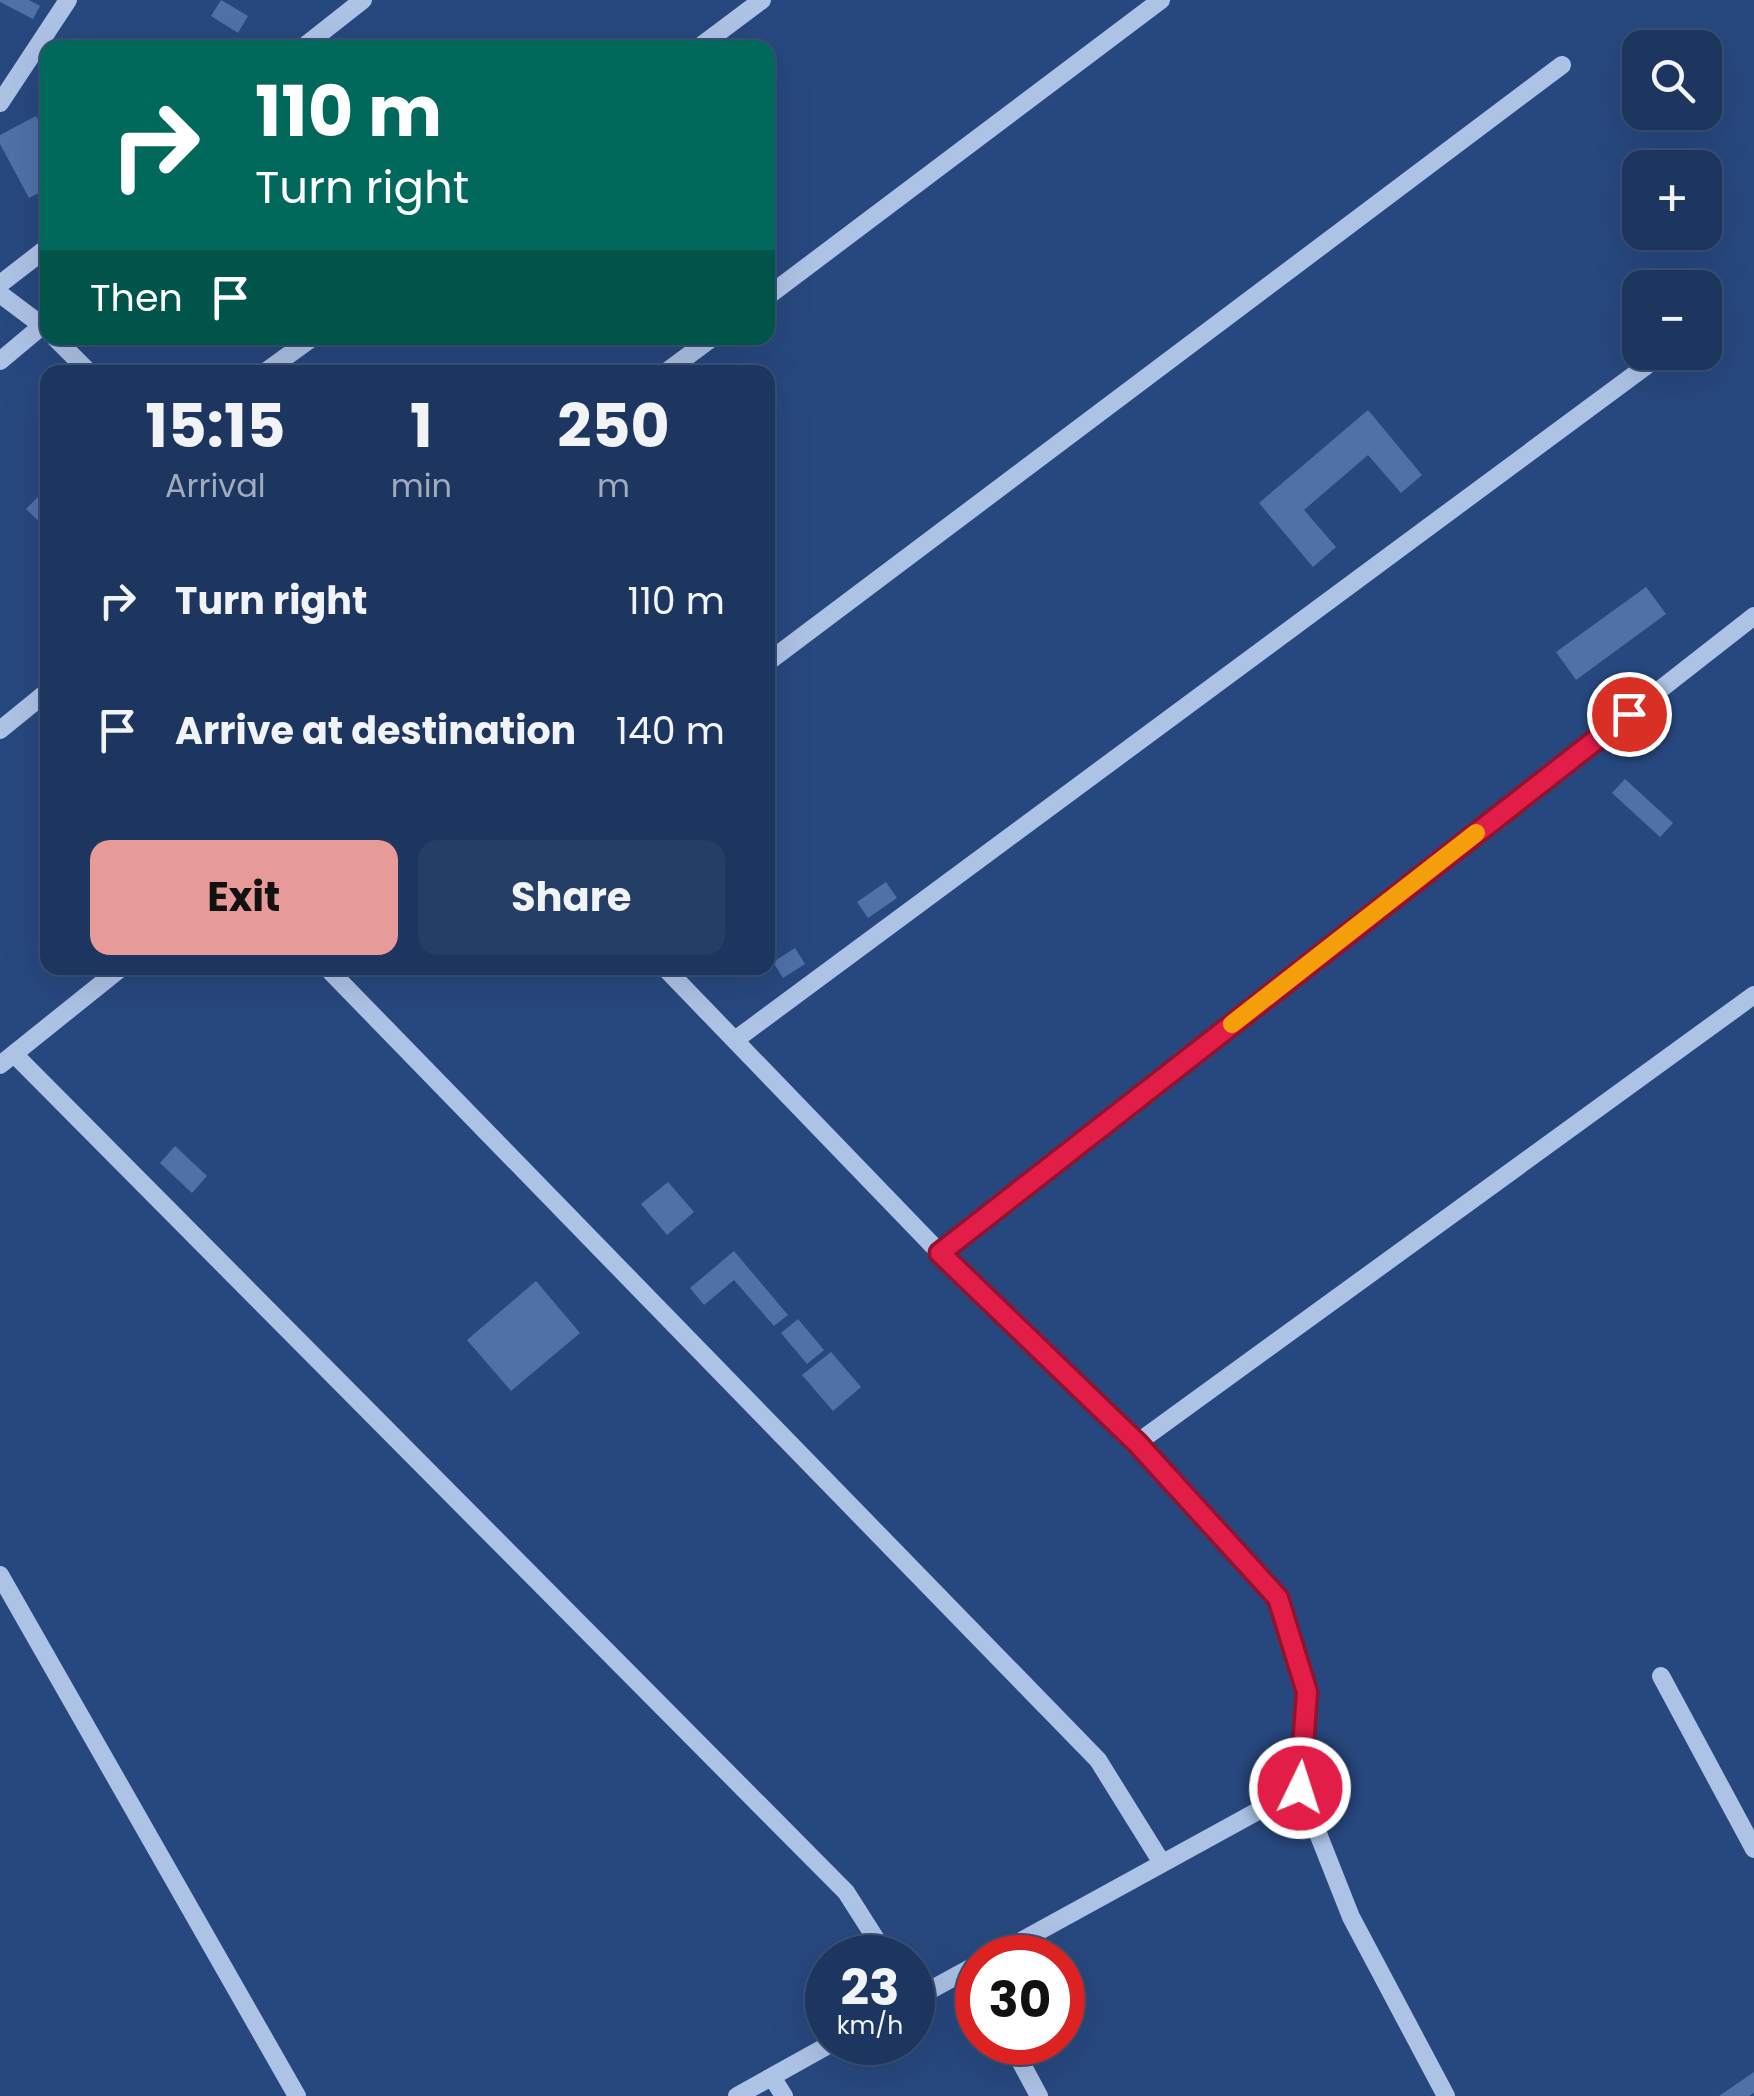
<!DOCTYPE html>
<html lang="en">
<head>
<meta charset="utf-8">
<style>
	:root { --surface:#1d365f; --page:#253e65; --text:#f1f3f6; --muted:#a0abbd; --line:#3b5074; --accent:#e69b98 }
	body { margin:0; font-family:Poppins,sans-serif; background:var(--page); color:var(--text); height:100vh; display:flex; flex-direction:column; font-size:38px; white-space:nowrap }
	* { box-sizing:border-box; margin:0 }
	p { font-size:32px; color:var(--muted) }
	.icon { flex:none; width:55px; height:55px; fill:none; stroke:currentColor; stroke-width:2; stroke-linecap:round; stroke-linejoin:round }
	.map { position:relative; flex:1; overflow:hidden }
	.details { position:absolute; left:40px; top:365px; width:735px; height:610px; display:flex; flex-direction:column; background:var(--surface); border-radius:20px; box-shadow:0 10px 40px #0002,0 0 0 2px var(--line) }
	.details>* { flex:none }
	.guide { position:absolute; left:40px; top:40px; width:735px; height:305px; border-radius:20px; box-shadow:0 10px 40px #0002,0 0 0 2px var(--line); background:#00695c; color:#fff; overflow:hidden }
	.controls { position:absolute; left:1622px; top:30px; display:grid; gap:20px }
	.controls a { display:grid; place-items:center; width:100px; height:100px; border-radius:20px; background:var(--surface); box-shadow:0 10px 40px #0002,0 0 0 2px var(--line); font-size:50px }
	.speed { position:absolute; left:805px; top:1935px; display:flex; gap:20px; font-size:50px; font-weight:700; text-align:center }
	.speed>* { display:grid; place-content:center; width:130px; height:130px; border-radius:50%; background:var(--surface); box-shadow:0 10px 40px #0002,0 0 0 2px var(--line); line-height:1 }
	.speed small { font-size:25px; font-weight:400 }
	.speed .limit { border:15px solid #d22; background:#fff; color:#111 }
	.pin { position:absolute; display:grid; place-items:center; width:85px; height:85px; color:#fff; margin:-42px; border:5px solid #fff; border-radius:50%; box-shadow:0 2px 10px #0007 }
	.me { position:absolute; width:110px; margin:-55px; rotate:4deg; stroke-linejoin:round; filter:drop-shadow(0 0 8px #0008) }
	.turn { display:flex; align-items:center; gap:35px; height:210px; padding:0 50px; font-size:45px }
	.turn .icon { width:130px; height:130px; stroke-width:2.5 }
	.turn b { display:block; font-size:70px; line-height:85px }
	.then { display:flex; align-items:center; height:95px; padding:0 50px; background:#0003; gap:20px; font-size:38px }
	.eta { display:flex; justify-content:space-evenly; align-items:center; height:170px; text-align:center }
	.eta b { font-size:60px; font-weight:700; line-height:70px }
	.button { display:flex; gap:20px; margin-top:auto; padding:20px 50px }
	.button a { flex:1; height:115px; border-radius:20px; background:var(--accent); color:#111; font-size:40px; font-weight:700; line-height:115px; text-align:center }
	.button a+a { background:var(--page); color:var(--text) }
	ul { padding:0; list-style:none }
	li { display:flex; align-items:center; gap:30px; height:130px; padding:0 50px }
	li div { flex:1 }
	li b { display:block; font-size:38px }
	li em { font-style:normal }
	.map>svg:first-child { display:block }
	.building { fill:#4f71a8 }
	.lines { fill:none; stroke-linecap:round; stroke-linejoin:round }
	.minor { stroke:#adc3e6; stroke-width:18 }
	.route-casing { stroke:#92132f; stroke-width:25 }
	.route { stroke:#e11d48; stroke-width:18 }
	.slow { stroke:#f59e0b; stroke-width:18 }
</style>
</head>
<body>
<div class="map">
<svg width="1754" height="2096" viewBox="0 0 1754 2096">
	<rect width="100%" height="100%" fill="#27487f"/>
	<!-- building -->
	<path class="building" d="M0 0H29L40 6 33 19 0 2Z
		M221 0 248 16 238 33 211 16Z
		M36 116 48 138V188L29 198 0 144V135Z
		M1368 410 1422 475 1401 493 1368 455 1304 510 1336 547 1313 567 1259 503Z
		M48 487V530L26 509Z
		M1646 587 1666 614 1576 680 1556 652Z
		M1625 779 1673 823 1660 837 1612 793Z
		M886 882 897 898 868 918 857 902Z
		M795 948 805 964 783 978 773 962Z
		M175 1146 207 1176 192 1193 160 1163Z
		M668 1182 694 1212 667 1235 641 1204Z
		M734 1251 788 1315 774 1326 734 1280 704 1305 690 1288Z
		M536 1281 580 1333 511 1391 467 1340Z
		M798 1319 824 1350 807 1364 781 1333Z
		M831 1352 861 1387 833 1411 802 1375Z
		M1754 2072V2093L1749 2096H1719Z"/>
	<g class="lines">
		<!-- minor -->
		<path class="minor" d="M302 48 363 0
			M698 48 762 0
			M0 103 68 0
			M0 284 48 247
			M0 294 48 330
			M768 296 1161 0
			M1705 323 1709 320
			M55 338 89 372
			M0 361 43 325
			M265 372 312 338
			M666 372 712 338
			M768 662 1562 65
			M0 730 48 691
			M327 968 1098 1760 1162 1863
			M665 968 940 1253 1137 1443 1278 1598 1307 1692 1300 1788
			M735 1040 1665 352
			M14 1054 846 1892 888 1958
			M0 1065 121 968
			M940 1253 1754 616
			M1137 1443 1754 995
			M0 1575 297 2096
			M1661 1676 1754 1849
			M990 1958 1300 1788 1351 1917 1446 2096
			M912 2000 978 1964
			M1010 2042 1039 2096
			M772 2077 784 2096
			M737 2096 834 2042"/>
	</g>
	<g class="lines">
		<defs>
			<path id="route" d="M1300 1788 1307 1692 1278 1598 1137 1443 940 1253 1629 714"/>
		</defs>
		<!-- route casing -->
		<use href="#route" class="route-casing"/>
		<!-- route -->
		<use href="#route" class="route"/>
		<!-- slow -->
		<path class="slow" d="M1232 1024 1476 833"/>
	</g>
</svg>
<div class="controls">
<a><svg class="icon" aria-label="search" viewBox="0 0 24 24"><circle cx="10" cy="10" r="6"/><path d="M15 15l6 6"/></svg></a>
<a>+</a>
<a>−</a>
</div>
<div class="speed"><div>23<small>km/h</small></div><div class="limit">30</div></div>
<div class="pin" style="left:1629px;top:714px;background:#d93025"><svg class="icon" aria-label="arrive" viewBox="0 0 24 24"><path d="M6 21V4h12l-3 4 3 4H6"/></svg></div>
<svg class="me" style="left:1300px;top:1788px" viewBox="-20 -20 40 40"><circle r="17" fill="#e11d48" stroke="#fff" stroke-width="3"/><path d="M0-11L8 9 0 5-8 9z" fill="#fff"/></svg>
<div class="guide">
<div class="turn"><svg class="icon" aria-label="right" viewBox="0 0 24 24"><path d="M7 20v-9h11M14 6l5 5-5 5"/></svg><div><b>110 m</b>Turn right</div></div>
<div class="then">Then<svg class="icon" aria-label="arrive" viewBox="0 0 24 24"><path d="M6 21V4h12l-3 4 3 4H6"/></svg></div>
</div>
<section class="details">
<div class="eta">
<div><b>15:15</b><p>Arrival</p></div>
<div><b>1</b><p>min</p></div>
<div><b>250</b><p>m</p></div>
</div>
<ul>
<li><svg class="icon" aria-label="right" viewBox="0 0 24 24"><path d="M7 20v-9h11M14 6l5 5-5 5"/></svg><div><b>Turn right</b></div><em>110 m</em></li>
<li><svg class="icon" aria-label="arrive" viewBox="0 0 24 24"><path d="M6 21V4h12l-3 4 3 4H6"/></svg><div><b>Arrive at destination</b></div><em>140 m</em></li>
</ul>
<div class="button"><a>Exit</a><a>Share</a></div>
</section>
</div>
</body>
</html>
